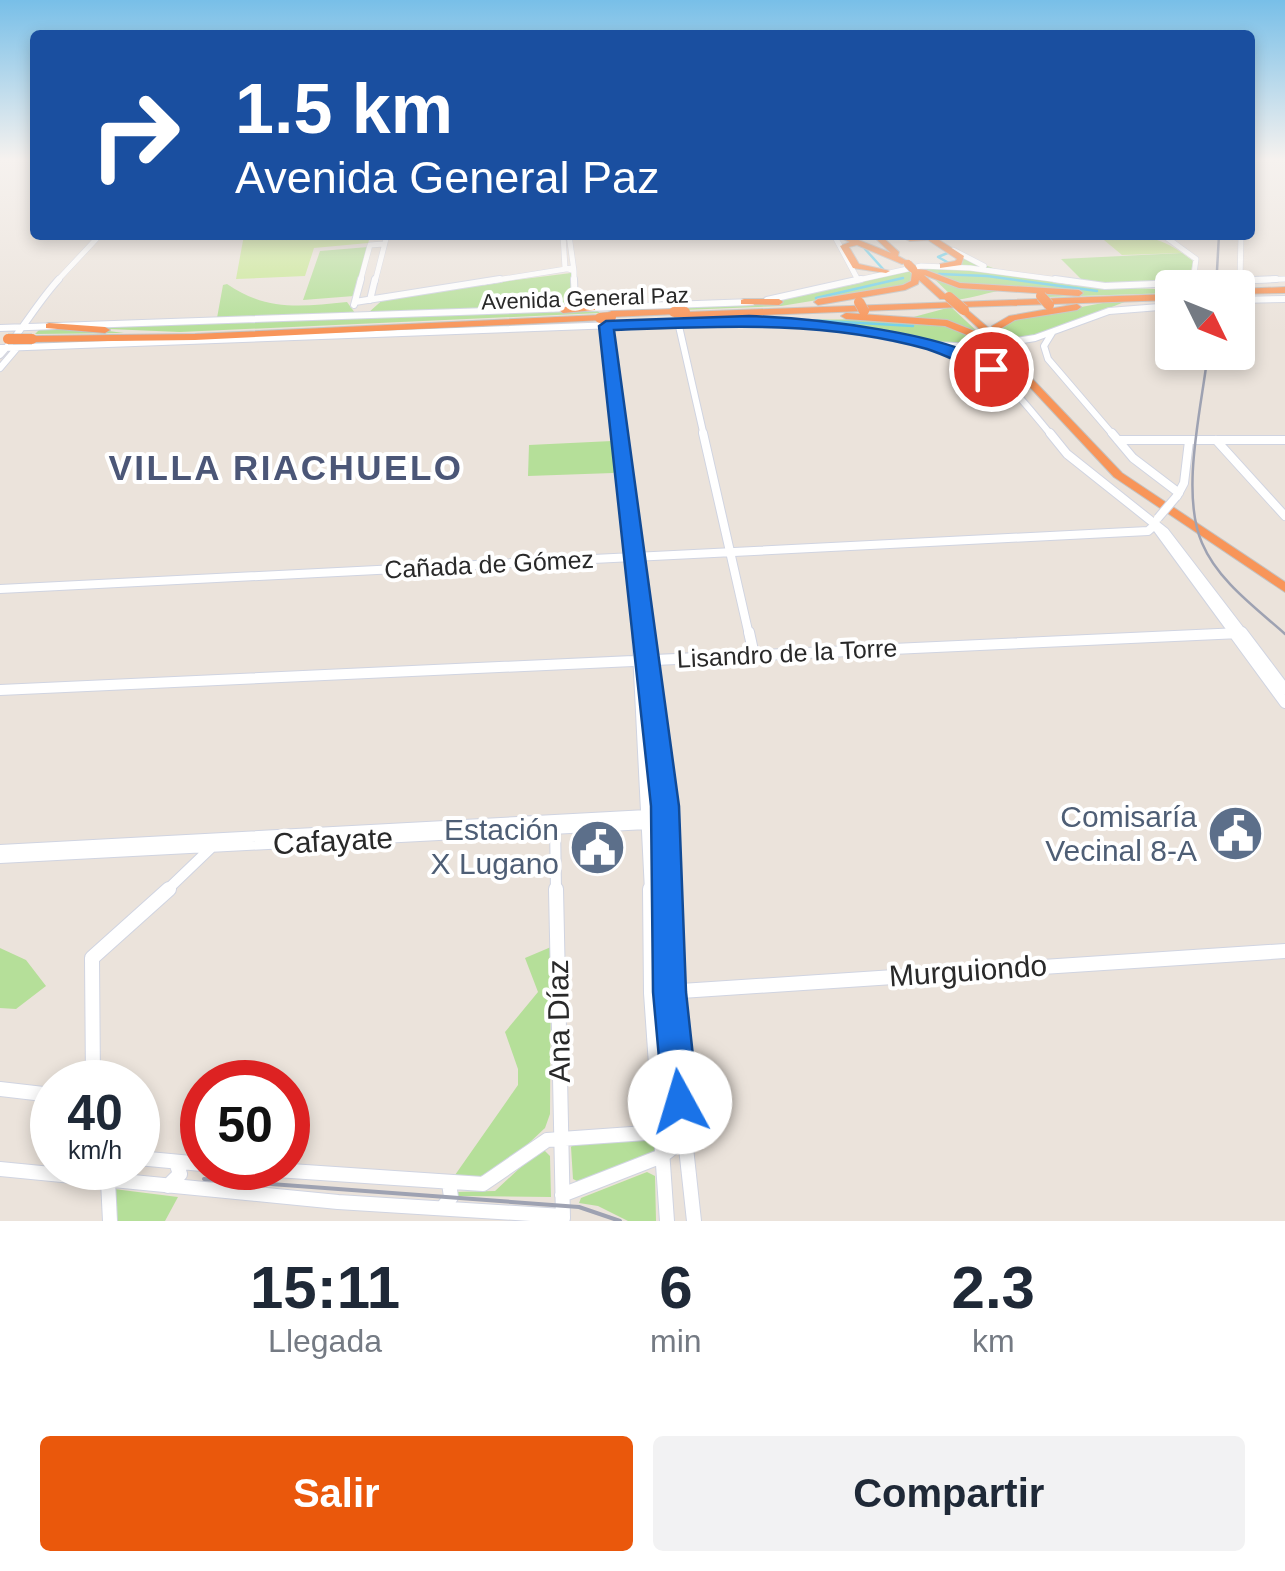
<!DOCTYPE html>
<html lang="es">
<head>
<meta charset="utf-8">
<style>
	:root { --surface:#fff; --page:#f2f2f3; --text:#1f2937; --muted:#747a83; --accent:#ea580c }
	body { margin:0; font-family:Arial,sans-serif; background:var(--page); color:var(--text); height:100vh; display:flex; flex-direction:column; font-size:38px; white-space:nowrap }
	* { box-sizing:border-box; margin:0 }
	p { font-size:32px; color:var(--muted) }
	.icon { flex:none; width:55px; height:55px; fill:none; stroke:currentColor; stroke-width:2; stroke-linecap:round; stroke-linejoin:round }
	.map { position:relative; height:1221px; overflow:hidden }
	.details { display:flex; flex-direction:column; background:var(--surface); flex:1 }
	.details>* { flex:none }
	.top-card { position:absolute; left:30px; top:30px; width:1225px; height:210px; border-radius:10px; box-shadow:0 5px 15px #0003; background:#1a4fa0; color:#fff; overflow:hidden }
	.needle { width:65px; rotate:133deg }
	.buttons { position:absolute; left:1155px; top:270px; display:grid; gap:20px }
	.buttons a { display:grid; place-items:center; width:100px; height:100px; border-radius:10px; background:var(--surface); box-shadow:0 5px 15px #0003; font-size:50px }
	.speed { position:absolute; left:30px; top:1060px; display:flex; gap:20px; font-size:50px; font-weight:700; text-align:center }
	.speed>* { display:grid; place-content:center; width:130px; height:130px; border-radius:50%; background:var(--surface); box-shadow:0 5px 15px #0003; line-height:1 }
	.speed small { font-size:25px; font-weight:400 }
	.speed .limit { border:15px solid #d22; background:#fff; color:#111 }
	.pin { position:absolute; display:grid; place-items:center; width:85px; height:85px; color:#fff; margin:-42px; border:5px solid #fff; border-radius:50%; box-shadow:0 2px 10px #0007 }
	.me { position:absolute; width:110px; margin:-55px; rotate:354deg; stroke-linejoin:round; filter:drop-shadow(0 0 8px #0008) }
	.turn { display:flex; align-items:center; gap:35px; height:210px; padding:0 40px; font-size:45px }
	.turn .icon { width:130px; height:130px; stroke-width:2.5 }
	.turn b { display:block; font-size:70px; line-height:85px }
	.eta { display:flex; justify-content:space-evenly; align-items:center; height:170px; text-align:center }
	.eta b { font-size:60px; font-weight:800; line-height:70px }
	.button { display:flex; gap:20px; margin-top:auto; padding:20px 40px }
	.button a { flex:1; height:115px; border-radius:10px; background:var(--accent); color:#fff; font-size:40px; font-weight:800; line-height:115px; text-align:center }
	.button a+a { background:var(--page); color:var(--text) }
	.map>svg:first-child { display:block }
	.green { fill:#b5df99 }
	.pitch { fill:#c9e795 }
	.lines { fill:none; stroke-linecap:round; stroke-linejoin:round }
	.stream { stroke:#71d0e9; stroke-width:2.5 }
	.secondary-far4-casing { stroke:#d0d4e1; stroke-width:6 }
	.secondary-far3-casing { stroke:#d0d4e1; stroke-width:8 }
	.secondary-far2-casing { stroke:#d0d4e1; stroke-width:10 }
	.secondary-far1-casing { stroke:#d0d4e1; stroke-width:12 }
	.secondary-casing { stroke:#d0d4e1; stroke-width:16 }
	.highway-casing { stroke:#c3c3c3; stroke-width:2 }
	.secondary-far4 { stroke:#fff; stroke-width:5 }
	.secondary-far3 { stroke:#fff; stroke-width:6 }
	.secondary-far2 { stroke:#fff; stroke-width:8 }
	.secondary-far1 { stroke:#fff; stroke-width:10 }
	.secondary { stroke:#fff; stroke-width:14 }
	.highway { fill:#f89559; fill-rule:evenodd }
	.tram { stroke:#9ea2b2; stroke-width:4 }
	.rail { stroke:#9ea2b2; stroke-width:2.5 }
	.secondary-bridge-casing { stroke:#d0d4e1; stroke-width:10; stroke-linecap:butt }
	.highway-bridge-far1-casing { stroke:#c3c3c3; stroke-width:9; stroke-linecap:butt }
	.highway-bridge-casing { stroke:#c3c3c3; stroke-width:11; stroke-linecap:butt }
	.secondary-bridge { stroke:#fff; stroke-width:8 }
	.highway-bridge-far1 { stroke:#f89559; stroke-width:8 }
	.highway-bridge { stroke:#f89559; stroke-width:10 }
	.route { fill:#1a73e8; stroke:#114b97; stroke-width:2.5 }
	.labels { text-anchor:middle; stroke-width:8; stroke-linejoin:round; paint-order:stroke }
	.far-street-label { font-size:22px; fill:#292929; stroke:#fff }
	.street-label { font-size:25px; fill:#292929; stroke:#fff }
	.near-service-label { font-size:30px; fill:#4e5e75; stroke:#fff; text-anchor:end }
	.near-street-label { font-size:30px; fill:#292929; stroke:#fff }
	.district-label { font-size:35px; font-weight:bold; letter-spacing:2.5px; fill:#4b5677; stroke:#fff }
</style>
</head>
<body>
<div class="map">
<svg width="1285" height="1221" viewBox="0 0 1285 1221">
	<rect width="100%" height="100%" fill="#ebe3db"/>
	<!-- green -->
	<path class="green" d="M368 247 354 296 303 300 320 251Z
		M1182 253 1193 261 1189 282 1120 285 1083 281 1061 259Z
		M963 257 1004 272H995L1061 282 1034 278 1054 277 1065 284 1172 290V293L1047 297C1017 279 987 296 956 300L922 267 962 262Z
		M908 268 914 279 909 285 781 306 682 310 683 306 806 295Z
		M571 273V307L368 313 387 296Z
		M227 284C266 311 300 307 347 302L355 313 217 318 223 285Z
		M1172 299V301H1127L1051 331 1005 344 997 329 1006 321 1108 302Z
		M951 307 980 334 940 323 977 334 990 345C913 344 839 327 763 320L906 319Z
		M568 309H595L600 313 180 332 85 328 124 333 35 334 40 329 71 326Z
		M612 441 616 471 613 473 528 476 529 445Z
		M551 947 550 1114 545 1128 496 1174 487 1178 455 1175 518 1085V1069L505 1032 538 992 525 958Z
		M0 948 26 960 46 986 16 1009 0 1008Z
		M655 1139 656 1154 581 1183 573 1179 571 1147 576 1140Z
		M544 1150 550 1156 551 1197 456 1196 455 1192 495 1191 536 1153Z
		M647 1172 655 1176 656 1221H628L598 1206 579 1203 581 1198Z
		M114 1189 178 1197 165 1221H116Z"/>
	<!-- pitch -->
	<path class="pitch" d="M244 235H371L368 243 314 248 305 276 236 279Z
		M1098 235C1131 235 1155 233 1182 253L1122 255Z"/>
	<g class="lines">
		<!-- stream -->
		<path class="stream" d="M865 249 883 269
			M949 263 938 257 950 252
			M939 274 987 276 1097 291
			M816 298 903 278
			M808 320 913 326"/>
		<defs>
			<path id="secondary-far4" d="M563 235 565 268 574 271V282
				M569 235 574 271
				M834 235 858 280
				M1163 235 1196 259 1193 282
				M953 250 984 266
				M1240 280 1241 235
				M56 282 100 235
				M360 282 370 245 384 244
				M375 282 387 235
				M484 282 572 268
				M849 282 921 266 970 268 1074 282
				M1212 282 1285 279"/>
			<path id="secondary-far3" d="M574 279 575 308
				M1055 279 1105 286 1276 279
				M1193 285 1194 279
				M370 300 375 279
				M767 300 861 279
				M1238 300 1285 299
				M355 302 500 279
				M354 305 361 279
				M587 308 752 302
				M678 322 704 436
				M606 323 615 436
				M0 328 572 308
				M1052 333 1044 346 1048 359 1114 436
				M0 348 749 320 811 323 931 345 980 347 1035 338 1109 311 1172 306
				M943 349C1001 370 1014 390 1052 436
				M0 355C23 330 36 304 59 279
				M0 368 17 348"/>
			<path id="secondary-far2" d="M615 433 637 635
				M703 433 749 635
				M1050 433 1067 454 1165 532 1244 635
				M1112 433 1133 458 1179 493
				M1118 440H1285
				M1216 440 1285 516
				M627 478 645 635
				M1177 496 1184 483 1189 441
				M1156 527 1235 635
				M0 589 1148 531 1156 524
				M1202 635 1240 633"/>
			<path id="secondary-far1" d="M637 632 650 891
				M645 632 666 814 667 891
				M749 632 754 655
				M1233 632 1285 703
				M1242 632 1285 689
				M0 690 1240 633
				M555 824 556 891
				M0 850 666 814
				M0 858 666 823
				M166 891 214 845"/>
			<path id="secondary" d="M556 889 563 1218
				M650 889 651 993 667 1221
				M667 889 669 992 694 1221
				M651 993 1285 951
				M93 1082 92 958 169 889
				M0 1089 52 1095
				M138 1158 202 1164
				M246 1168 483 1184 547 1140 660 1132 684 1139
				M0 1169 338 1202 563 1216
				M108 1181 110 1221
				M168 1186 180 1174 176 1162
				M562 1195 662 1156 684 1139
				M444 1206 451 1197 449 1183"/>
			<path id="highway" d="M835 235H846L891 253 872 235H880L899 252 898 256 909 262 902 264 857 245 849 247 859 264 890 271 886 273 853 268 840 246 850 242Z
				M933 236 964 256 961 265 940 268V264L955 261 957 259 928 240 910 241 906 239 910 237Z
				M916 269 926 270 960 283 1079 290 1083 293 1079 296 959 288 924 275 946 295V299H940L919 280 918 284 905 290 818 305 814 302 818 299 903 285 911 281 912 272Z
				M1285 287V293L1238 294V289Z
				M1172 294V300L964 307 991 330 992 326 1009 316 1077 304 1081 307 1077 310 1015 320 1000 329 999 342 987 343 945 326 846 319 841 316 846 313 947 320 987 336 961 312 960 310 964 307 685 318 680 315 685 312Z
				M744 299H779L783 302 779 305 741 304V300Z
				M592 305 595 306V310L563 313 559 310 563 307Z
				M674 309 677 310V314L611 317 606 314 611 311Z
				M600 315 603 316V320L195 340 32 342 27 339 32 336 195 334Z
				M49 323 105 327 110 330 105 333 46 328V324Z
				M996 347H1002L1122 473 1285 582V592L1114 477 996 351Z"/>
		</defs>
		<!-- secondary-far4 casing -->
		<use href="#secondary-far4" class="secondary-far4-casing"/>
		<!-- secondary-far3 casing -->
		<use href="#secondary-far3" class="secondary-far3-casing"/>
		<!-- secondary-far2 casing -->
		<use href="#secondary-far2" class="secondary-far2-casing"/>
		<!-- secondary-far1 casing -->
		<use href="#secondary-far1" class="secondary-far1-casing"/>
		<!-- secondary casing -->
		<use href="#secondary" class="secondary-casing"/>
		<!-- highway casing -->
		<use href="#highway" class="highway-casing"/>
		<!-- secondary-far4 -->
		<use href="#secondary-far4" class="secondary-far4"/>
		<!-- secondary-far3 -->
		<use href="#secondary-far3" class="secondary-far3"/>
		<!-- secondary-far2 -->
		<use href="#secondary-far2" class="secondary-far2"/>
		<!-- secondary-far1 -->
		<use href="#secondary-far1" class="secondary-far1"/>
		<!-- secondary -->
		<use href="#secondary" class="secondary"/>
		<!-- highway -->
		<use href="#highway" class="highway"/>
		<!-- tram -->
		<path class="tram" d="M204 1179 579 1207 620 1221"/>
		<!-- rail -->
		<path class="rail" d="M1216 288 1219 235
			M1208 352C1202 406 1180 492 1202 543 1218 581 1256 608 1285 634"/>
		<defs>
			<path id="secondary-bridge" d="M1158 518 1176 497"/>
			<path id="highway-bridge-far1" d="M908 264 913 269"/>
			<path id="highway-bridge" d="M1041 296 1049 305
				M949 297 964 310
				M859 302 864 311
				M674 312H685
				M600 318 611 317
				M8 339H32
				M1000 343 1005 348"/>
		</defs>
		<!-- secondary-bridge casing -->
		<use href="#secondary-bridge" class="secondary-bridge-casing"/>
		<!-- highway-bridge-far1 casing -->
		<use href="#highway-bridge-far1" class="highway-bridge-far1-casing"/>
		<!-- highway-bridge casing -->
		<use href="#highway-bridge" class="highway-bridge-casing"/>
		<!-- secondary-bridge -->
		<use href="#secondary-bridge" class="secondary-bridge"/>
		<!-- highway-bridge-far1 -->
		<use href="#highway-bridge-far1" class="highway-bridge-far1"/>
		<!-- highway-bridge -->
		<use href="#highway-bridge" class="highway-bridge"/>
	</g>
	<!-- sky -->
	<linearGradient id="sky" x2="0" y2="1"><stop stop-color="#78bfe8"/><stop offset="0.48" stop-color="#f6f2ef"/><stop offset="1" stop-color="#f6f2ef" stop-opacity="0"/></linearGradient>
	<rect width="1285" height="332" fill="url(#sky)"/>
	<!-- route -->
	<path class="route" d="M749 316C808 318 955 332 999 369L991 374C969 368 949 356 927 349 824 320 719 326 614 330L679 806 686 992 698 1102 693 1115 680 1120 668 1115 663 1102 653 992 651 806 599 326 606 321Z"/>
	<!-- icons -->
	<defs>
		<symbol id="civic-disc" viewBox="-11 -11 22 22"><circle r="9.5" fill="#5c6f8a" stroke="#fff"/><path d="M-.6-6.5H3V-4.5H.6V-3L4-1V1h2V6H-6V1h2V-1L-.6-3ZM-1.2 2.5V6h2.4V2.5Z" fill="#fff"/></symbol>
	</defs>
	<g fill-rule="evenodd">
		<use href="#civic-disc" x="1204" y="802" width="63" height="63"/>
		<use href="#civic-disc" x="566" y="816" width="63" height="63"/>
	</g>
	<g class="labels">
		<!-- far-street labels -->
		<g class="far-street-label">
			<text transform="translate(585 298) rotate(-2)" y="8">Avenida General Paz</text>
		</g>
		<!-- street labels -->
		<g class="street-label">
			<text transform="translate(489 564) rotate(-3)" y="9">Cañada de Gómez</text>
			<text transform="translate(787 653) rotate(-3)" y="9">Lisandro de la Torre</text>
		</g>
		<!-- near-service labels -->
		<g class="near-service-label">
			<text x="1197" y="827">Comisaría<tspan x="1197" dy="34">Vecinal 8-A</tspan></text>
			<text x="559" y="840">Estación<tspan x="559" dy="34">X Lugano</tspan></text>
		</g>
		<!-- near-street labels -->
		<g class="near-street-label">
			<text transform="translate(333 841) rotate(-3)" y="10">Cafayate</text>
			<text transform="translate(968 971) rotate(-4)" y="10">Murguiondo</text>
			<text transform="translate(559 1021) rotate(-91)" y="10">Ana Díaz</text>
		</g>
		<!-- district labels -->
		<g class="district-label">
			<text x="286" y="480">VILLA RIACHUELO</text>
		</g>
	</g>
</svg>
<div class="buttons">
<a><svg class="needle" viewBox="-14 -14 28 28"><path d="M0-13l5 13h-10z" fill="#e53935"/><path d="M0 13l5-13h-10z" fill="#747a83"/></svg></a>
</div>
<div class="speed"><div>40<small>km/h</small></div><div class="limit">50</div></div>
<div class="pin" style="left:991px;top:369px;background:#d93025"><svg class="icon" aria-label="arrive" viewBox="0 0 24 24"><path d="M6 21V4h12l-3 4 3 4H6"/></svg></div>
<svg class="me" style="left:680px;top:1102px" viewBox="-20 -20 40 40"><circle r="19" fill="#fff"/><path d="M0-13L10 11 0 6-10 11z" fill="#1a73e8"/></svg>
<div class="top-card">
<div class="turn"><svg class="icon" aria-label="right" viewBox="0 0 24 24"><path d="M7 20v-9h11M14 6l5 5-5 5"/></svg><div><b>1.5 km</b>Avenida General Paz</div></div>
</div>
</div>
<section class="details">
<div class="eta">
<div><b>15:11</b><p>Llegada</p></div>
<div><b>6</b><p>min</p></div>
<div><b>2.3</b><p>km</p></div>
</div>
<div class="button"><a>Salir</a><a>Compartir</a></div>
</section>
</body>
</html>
